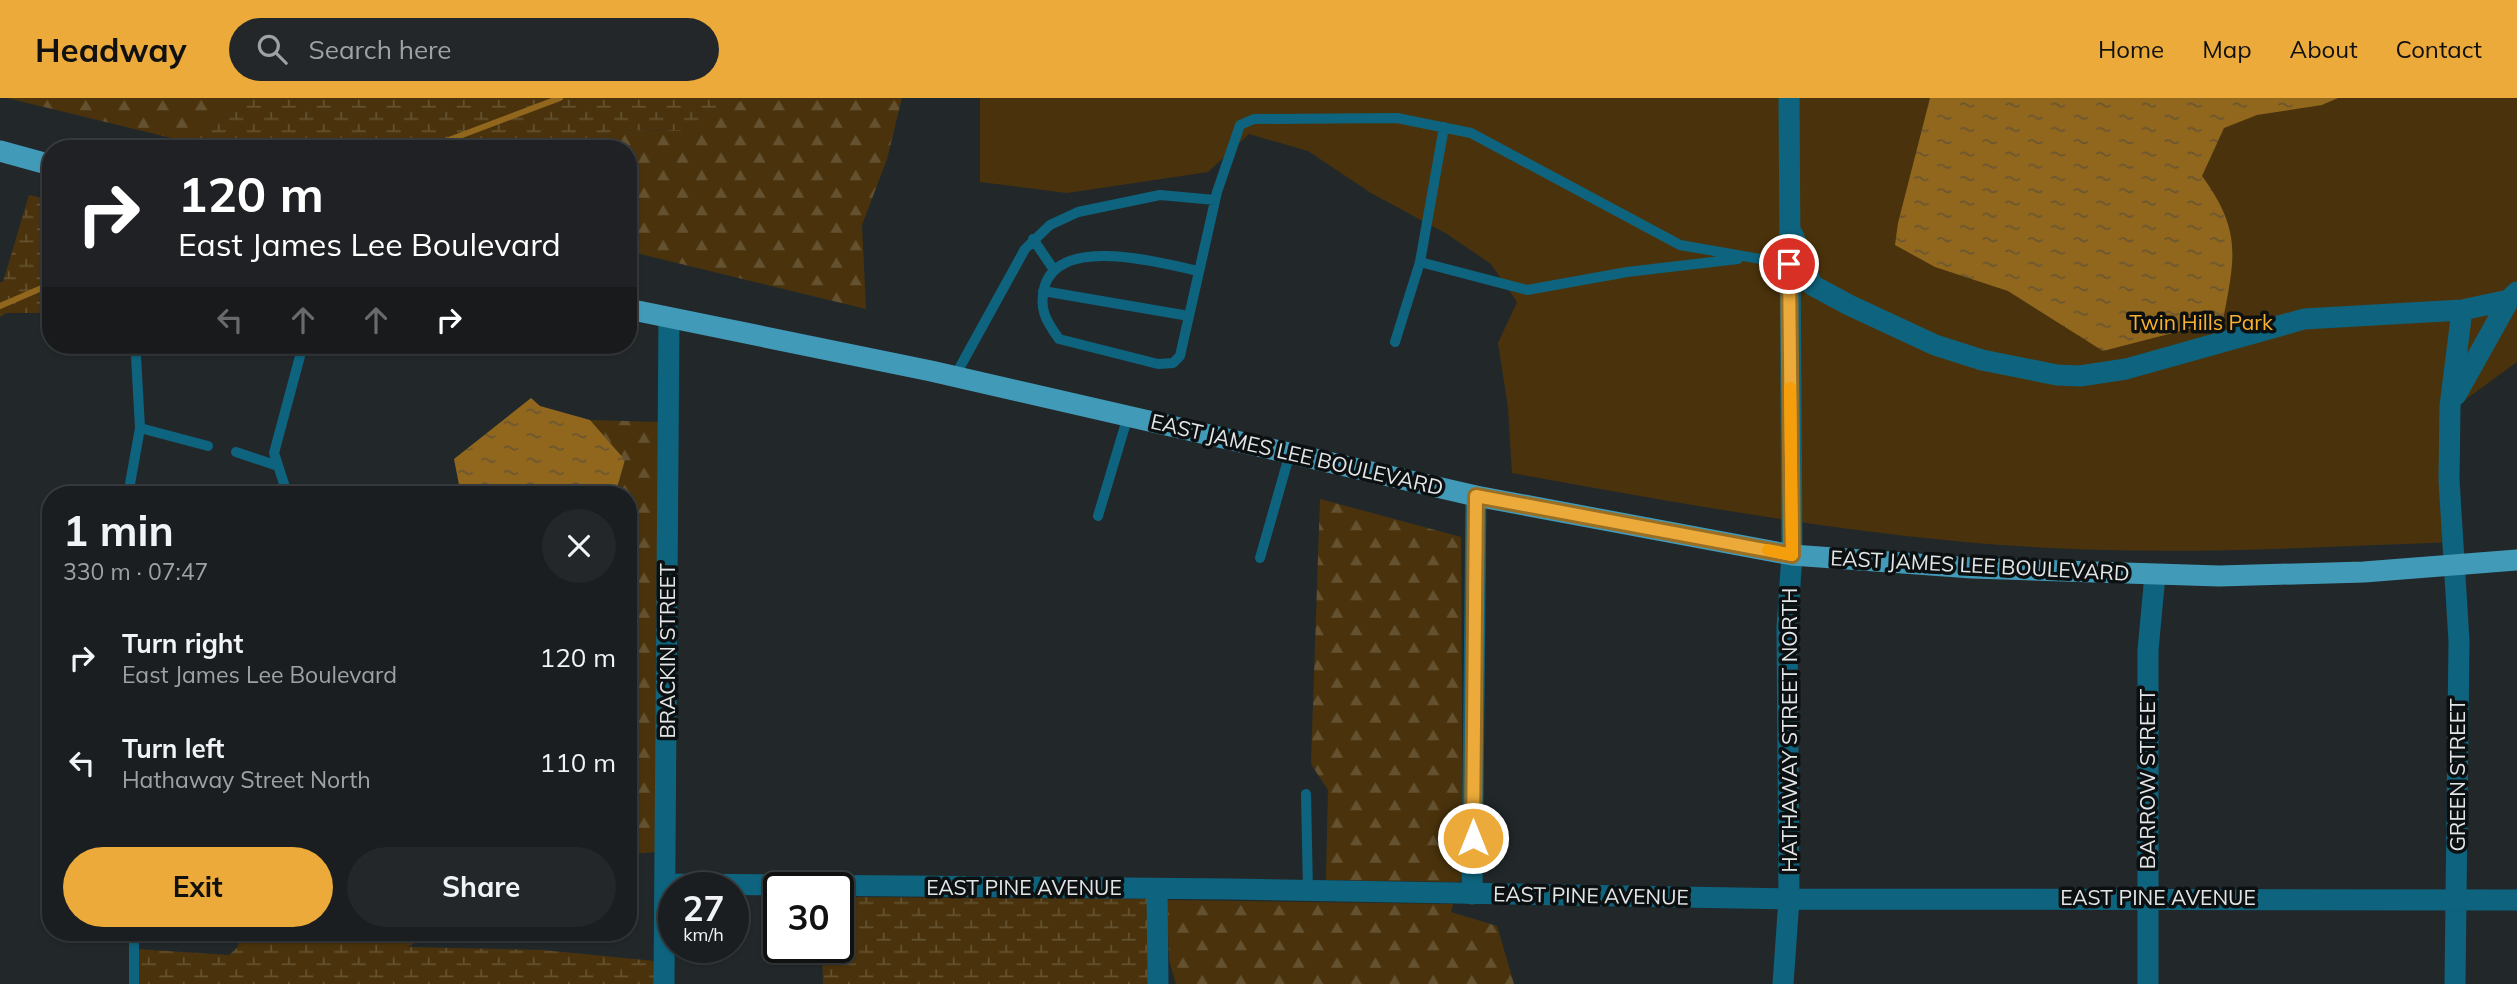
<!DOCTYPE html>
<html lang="en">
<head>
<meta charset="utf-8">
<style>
	:root { --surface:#1a1e20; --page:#232729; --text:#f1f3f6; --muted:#9fa2a5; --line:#383c3e; --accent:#ebaa39 }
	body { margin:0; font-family:Mulish,sans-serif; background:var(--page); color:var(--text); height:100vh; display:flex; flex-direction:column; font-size:26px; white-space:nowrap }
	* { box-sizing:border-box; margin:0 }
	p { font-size:23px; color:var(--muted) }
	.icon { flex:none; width:38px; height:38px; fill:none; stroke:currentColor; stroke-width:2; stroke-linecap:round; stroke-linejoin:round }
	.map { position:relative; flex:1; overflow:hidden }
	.details { position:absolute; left:42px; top:388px; width:595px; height:455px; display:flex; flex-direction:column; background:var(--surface); border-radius:28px; box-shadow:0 2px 5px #0004,0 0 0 2px var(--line) }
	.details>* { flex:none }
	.hud { position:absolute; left:42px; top:42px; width:595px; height:214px; border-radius:28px; box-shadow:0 2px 5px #0004,0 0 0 2px var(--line); background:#202124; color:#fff; overflow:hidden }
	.speed { position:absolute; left:658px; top:774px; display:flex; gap:14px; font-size:35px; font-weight:700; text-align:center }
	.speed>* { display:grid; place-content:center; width:91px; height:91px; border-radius:50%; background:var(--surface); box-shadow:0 2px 5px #0004,0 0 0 2px var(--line); line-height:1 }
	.speed small { font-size:18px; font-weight:400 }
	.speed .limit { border:4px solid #111; border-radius:10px; background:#fff; color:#111 }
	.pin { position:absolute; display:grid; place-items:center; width:60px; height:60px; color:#fff; margin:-30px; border:4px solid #fff; border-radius:50%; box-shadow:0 2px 7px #0007 }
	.me { position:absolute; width:77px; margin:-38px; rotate:0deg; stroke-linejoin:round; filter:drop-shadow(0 0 5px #0008) }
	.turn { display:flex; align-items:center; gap:24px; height:147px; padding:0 21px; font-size:32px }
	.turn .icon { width:91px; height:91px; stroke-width:2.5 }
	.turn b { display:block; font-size:49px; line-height:60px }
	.lanes { display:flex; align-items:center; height:66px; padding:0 21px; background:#0003; justify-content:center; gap:35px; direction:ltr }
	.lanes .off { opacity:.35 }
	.round { display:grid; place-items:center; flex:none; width:74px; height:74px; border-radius:37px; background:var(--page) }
	.summary { display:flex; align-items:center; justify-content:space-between; height:119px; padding:0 21px }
	h1 { font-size:42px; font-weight:700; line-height:52px }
	.cta { display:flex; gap:14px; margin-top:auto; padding:14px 21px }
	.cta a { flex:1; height:80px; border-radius:42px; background:var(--accent); color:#111; font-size:28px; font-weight:700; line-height:80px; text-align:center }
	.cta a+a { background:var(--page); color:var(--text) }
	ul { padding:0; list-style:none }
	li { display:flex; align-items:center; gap:21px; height:105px; padding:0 21px }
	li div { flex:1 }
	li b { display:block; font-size:26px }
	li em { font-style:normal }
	header { display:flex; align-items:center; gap:42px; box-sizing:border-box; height:98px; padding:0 35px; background:var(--accent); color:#111 }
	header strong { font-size:33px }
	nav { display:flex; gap:38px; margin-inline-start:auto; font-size:24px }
	.search { width:490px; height:63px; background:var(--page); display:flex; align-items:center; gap:18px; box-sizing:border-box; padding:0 24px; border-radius:38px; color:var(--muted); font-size:26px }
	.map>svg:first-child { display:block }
	.green { fill:#4a330c }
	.forest { fill:url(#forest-firs) }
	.wetland { fill:url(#wetland-marsh) }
	.water { fill:url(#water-ripples) }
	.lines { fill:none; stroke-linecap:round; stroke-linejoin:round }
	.stream { stroke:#91671d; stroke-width:6 }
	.lane { stroke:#0e647e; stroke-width:10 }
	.street { stroke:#0e647e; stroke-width:21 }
	.primary { stroke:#429ab9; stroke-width:21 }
	.route-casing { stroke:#996e25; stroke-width:18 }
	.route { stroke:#ebaa39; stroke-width:12 }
	.slow { stroke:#f59e0b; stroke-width:12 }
	.labels { text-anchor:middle; stroke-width:7; stroke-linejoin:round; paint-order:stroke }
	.park-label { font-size:21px; fill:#f9b12e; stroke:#0d1011 }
	.street-label { font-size:21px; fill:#e3e6e8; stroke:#0d1011 }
</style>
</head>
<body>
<header>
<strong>Headway</strong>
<div class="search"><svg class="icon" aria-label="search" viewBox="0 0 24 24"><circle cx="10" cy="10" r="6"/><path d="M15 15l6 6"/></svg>Search here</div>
<nav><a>Home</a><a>Map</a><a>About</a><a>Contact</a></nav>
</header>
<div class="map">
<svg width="2517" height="886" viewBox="0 0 2517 886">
	<defs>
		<pattern id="forest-firs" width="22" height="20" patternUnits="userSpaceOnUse" patternTransform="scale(1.75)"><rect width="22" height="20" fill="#4a330c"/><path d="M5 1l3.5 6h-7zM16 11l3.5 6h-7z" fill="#64512f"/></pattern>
		<pattern id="wetland-marsh" width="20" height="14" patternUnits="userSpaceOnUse" patternTransform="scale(1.75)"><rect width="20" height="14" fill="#4a330c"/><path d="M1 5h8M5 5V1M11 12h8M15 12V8" fill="none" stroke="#64512f"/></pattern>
		<pattern id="water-ripples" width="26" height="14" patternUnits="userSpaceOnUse" patternTransform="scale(1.75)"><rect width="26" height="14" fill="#91671d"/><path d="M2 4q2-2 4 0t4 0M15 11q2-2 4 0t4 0" fill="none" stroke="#6a5632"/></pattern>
	</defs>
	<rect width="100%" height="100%" fill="#22282a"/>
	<!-- green -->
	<path class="green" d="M980 0H2517V264L2458 307 2453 444C2320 449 2185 457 2051 450 1871 441 1690 407 1512 375L1508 309 1498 245 1517 204 1491 166 1447 136 1371 95 1308 53 1249 36 1208 74 1067 95 980 84Z"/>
	<!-- forest -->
	<path class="forest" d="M7 0H245L234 5 192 45Z
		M746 0H902L887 61 862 127 866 211 628 153V51H567L617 32 684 33Z
		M590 322 659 324 656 754 628 756V397H615L625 362Z
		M1320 401 1461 439 1463 775 1460 784 1326 782 1328 692 1311 666Z
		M1167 802 1453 806 1451 814 1497 828 1514 886H1176L1169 862Z"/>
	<!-- wetland -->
	<path class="wetland" d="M245 0H746L696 29 684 33 617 32 567 51H214L192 45 234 5Z
		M29 97 51 102V215H6L0 219V184H3Z
		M838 799 1147 801 1148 886H823L822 849H838Z
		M240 835H430L408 849 542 852 655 863V886H136V851L229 857 238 849Z"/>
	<!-- water -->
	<path class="water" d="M1930 0H2338L2322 7 2257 17 2224 30 2202 78C2242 133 2235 159 2223 222L2103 253 2008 193 1935 169 1895 147 1898 125Z
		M531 300 540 308 590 322 625 362 615 397H461L454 361Z"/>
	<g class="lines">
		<!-- stream -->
		<path class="stream" d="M425 51 560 0
			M0 208 51 186"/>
		<!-- lane -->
		<path class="lane" d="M1033 141 1054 172
			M1420 164 1527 192 1627 174 1738 161
			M1199 173C1161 165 1062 137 1045 187 1038 210 1046 223 1059 241L1158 266 1173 265 1180 258 1217 94 1240 27 1254 21 1397 20 1471 35 1680 147 1789 166
			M1043 193 1189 218
			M1395 244 1420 164 1444 29
			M303 247 274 355 286 392 310 397
			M955 278 1025 151 1050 127 1078 114 1160 97 1215 102
			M140 330 208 348
			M236 354 278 368
			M128 397 140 330 136 258
			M1098 418 1128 318
			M1260 460 1290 355
			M1306 696 1308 793
			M134 886V835"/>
		<!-- street -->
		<path class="street" d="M1793 137 1812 187 1849 207 1935 247 1982 262 2057 277 2080 278 2126 271 2304 221 2462 212 2509 202 2517 194
			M2456 297 2509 202
			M665 786 1231 791 1789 801 2517 802
			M1157 791 1158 886
			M1472 796 1476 398
			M664 886 669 220
			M1783 886 1789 801 1787 529 1792 457 1789 0
			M2148 886V552L2155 477
			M2455 886 2459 543 2449 382 2450 308 2462 212"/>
		<!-- primary -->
		<path class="primary" d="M0 53 51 67
			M628 211 931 273 1476 398 1792 457 1972 470 2219 478 2364 474 2517 462"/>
	</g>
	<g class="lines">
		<defs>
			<path id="route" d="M1473 740 1476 398 1792 457 1789 166"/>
		</defs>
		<!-- route casing -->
		<use href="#route" class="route-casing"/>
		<!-- route -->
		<use href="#route" class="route"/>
		<!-- slow -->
		<path class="slow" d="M1768 452 1792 457 1790 290"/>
	</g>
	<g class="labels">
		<!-- park labels -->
		<g class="park-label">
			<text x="2201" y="232">Twin Hills Park</text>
		</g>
		<!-- street labels -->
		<g class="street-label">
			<text transform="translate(1297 357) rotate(13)" y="7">EAST JAMES LEE BOULEVARD</text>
			<text transform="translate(1980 468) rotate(3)" y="7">EAST JAMES LEE BOULEVARD</text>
			<text transform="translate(668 553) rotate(-90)" y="7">BRACKIN STREET</text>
			<text transform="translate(1790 632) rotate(-90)" y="7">HATHAWAY STREET NORTH</text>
			<text transform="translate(2458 677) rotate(-90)" y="7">GREEN STREET</text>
			<text transform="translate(2148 681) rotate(-90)" y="7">BARROW STREET</text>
			<text x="1024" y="797">EAST PINE AVENUE</text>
			<text transform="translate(1591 798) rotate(1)" y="7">EAST PINE AVENUE</text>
			<text x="2158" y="807">EAST PINE AVENUE</text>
		</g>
	</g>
</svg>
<div class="speed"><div>27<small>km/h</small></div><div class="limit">30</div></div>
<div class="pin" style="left:1789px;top:166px;background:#d93025"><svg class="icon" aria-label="arrive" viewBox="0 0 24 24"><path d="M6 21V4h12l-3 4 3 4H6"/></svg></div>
<svg class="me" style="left:1473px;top:740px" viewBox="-20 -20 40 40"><circle r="17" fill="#ebaa39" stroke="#fff" stroke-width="3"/><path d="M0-11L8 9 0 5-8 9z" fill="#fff"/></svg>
<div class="hud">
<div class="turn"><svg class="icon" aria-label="right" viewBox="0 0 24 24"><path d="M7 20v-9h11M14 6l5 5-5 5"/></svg><div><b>120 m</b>East James Lee Boulevard</div></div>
<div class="lanes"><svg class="icon off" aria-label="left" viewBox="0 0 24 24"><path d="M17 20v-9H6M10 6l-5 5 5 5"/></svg><svg class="icon off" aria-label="ahead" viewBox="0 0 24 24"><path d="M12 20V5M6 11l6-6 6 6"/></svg><svg class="icon off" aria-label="ahead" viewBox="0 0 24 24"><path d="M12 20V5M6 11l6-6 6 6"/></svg><svg class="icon" aria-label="right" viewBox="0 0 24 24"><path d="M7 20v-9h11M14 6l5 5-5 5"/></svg></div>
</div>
<section class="details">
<div class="summary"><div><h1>1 min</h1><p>330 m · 07:47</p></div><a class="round"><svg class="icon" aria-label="close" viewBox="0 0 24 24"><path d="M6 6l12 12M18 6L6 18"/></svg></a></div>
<ul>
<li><svg class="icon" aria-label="right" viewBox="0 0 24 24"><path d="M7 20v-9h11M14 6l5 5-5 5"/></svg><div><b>Turn right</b><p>East James Lee Boulevard</p></div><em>120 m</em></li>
<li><svg class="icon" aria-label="left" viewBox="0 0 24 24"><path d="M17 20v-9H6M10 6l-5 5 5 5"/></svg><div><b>Turn left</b><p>Hathaway Street North</p></div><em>110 m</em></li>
</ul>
<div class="cta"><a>Exit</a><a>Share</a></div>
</section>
</div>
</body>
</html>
